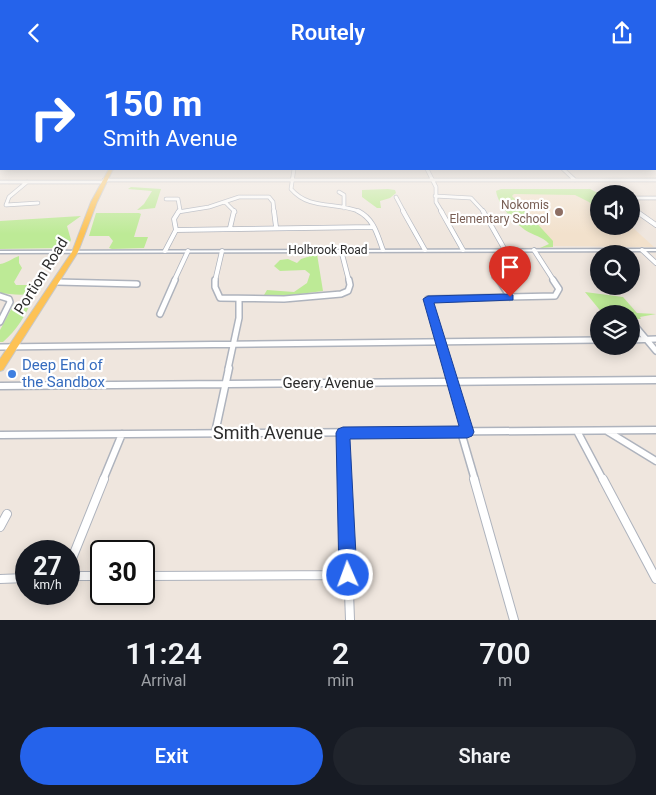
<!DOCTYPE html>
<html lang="en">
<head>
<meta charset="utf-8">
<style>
	:root { --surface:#171b24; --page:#20242c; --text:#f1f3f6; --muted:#9ea1a6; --accent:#2563eb }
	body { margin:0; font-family:Roboto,sans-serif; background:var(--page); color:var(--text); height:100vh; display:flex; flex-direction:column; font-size:19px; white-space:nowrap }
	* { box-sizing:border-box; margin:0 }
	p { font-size:16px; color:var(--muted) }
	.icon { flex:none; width:28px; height:28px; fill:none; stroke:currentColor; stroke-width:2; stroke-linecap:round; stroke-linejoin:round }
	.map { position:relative; height:555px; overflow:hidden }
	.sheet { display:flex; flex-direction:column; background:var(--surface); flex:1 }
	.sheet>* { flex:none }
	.banner { position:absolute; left:0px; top:0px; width:656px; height:105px; box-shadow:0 2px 12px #0003; background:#2563eb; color:#fff; overflow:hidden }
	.controls { position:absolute; left:590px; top:120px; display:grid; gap:10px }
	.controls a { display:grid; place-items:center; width:50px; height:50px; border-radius:50%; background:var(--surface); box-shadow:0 2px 12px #0003; font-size:25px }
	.speed { position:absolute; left:15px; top:475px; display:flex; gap:10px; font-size:25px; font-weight:700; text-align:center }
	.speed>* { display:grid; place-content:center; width:65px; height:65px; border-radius:50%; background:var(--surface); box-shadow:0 2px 12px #0003; line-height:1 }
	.speed small { font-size:12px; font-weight:400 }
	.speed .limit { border:2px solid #111; border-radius:8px; background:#fff; color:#111 }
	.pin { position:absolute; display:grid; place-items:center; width:42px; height:42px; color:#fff; margin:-51px -21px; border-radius:50% 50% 50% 0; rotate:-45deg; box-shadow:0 0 5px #0007 }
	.pin .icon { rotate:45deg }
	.me { position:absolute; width:55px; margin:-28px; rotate:358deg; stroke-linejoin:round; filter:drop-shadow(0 0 4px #0008) }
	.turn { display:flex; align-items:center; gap:18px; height:105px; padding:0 20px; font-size:22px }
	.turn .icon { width:65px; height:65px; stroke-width:2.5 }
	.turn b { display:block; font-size:35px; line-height:42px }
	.eta { display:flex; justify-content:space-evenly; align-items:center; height:85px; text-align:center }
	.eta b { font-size:30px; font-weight:600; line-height:35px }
	.cta { display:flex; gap:10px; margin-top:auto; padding:10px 20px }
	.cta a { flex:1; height:58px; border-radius:30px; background:var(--accent); color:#fff; font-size:20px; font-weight:600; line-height:58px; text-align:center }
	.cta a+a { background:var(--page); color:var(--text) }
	header { display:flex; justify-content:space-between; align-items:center; height:65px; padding:0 20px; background:var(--accent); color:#fff; font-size:22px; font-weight:600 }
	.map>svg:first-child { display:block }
	.education { fill:#f2e1cc }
	.green { fill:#bdea96 }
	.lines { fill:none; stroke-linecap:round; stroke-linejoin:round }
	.minor-far4-casing { stroke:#aeb3bd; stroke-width:4.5 }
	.minor-far3-casing { stroke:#aeb3bd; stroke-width:5.5 }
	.minor-far2-casing { stroke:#aeb3bd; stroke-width:8 }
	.minor-far1-casing { stroke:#aeb3bd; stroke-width:9 }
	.minor-casing { stroke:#aeb3bd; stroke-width:10 }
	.tertiary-casing { stroke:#aeb3bd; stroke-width:3 }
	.primary-casing { stroke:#c8c8c8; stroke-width:2 }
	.minor-far4 { stroke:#fff; stroke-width:3 }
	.minor-far3 { stroke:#fff; stroke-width:4 }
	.minor-far2 { stroke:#fff; stroke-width:5 }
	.minor-far1 { stroke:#fff; stroke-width:6 }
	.minor { stroke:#fff; stroke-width:8 }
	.tertiary { fill:#fff; fill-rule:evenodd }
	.primary { fill:#fdc255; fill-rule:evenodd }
	.route { fill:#2563eb; stroke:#184099 }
	.education-dot { fill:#8d6e63; stroke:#fff; stroke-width:2 }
	.shop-dot { fill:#3f7fe0; stroke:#fff; stroke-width:2 }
	.labels { text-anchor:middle; stroke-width:4.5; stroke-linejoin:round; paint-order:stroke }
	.far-education-label { font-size:12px; fill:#785e54; stroke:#fff; text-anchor:end }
	.far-street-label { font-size:12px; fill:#2d2d2d; stroke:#fff }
	.street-label { font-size:15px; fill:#2d2d2d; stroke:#fff }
	.shop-label { font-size:15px; fill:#366cbe; stroke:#fff; text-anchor:start }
	.near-street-label { font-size:18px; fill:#2d2d2d; stroke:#fff }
</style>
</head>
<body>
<header><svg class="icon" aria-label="back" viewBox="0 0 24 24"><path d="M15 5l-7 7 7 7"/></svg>Routely<svg class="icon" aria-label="share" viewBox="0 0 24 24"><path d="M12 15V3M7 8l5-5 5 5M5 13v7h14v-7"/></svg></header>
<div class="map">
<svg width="656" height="555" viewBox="0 0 656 555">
	<rect width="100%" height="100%" fill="#efe6de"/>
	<!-- education -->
	<path class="education" d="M496 125H590L599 133V161H631L654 182 554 181Z"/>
	<!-- green -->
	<path class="green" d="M131 122 161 124 155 143 137 145 144 139 152 126 128 124Z
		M388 124 395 125 396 128 390 133 380 136 381 143H377L362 132V125Z
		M501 124H590L598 128 599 147 589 137 575 130 514 129 512 131 553 176V182L540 183 549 179C542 171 534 171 525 165 514 157 498 140 496 126Z
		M96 148H139L141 149 134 172H148L144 183 112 184 109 183 113 176 109 171H89Z
		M81 151 67 161 71 175 69 179 59 183 0 184V156Z
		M317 189 323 226 292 230H264L267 225 294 227 307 218 310 209 305 205 280 206 274 201 280 195 288 194 297 198 301 194Z
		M19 191V198L22 203 14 217 16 220H44C35 234 13 229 0 228V199C8 198 12 193 19 191Z
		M585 227 623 232 637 248 656 249 640 252 641 254H631V249H603Z
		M32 234C27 249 16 266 3 277H0V265L14 239Z"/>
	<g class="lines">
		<defs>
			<path id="minor-far4" d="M294 104 291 124C310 146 336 136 360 147
				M427 104 436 122V137L442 147
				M563 104 575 115
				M104 115H656
				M0 117H103
				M27 117 9 132 6 140 38 138
				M339 127 344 130V143
				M435 131 471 133 484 147
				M396 132 404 147
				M631 133H656
				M166 134H178L180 145
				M225 137 235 147
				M631 142 638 147
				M178 147 209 142 239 132H269L273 137 274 147"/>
			<path id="minor-far3" d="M274 146 276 162
				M358 146C374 154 377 169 383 185
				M403 146 425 185
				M441 146 463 185
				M483 146 505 185
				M636 146 656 160
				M230 163 234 146
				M176 165 373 162
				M341 185 349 216
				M534 185 554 216
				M642 185 656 198
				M165 186 176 165 174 154 179 146
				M494 212 500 216
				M174 216 188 186
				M215 216 222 186"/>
			<path id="minor-far2" d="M215 215V222L220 233 284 234 341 229 348 226 350 220 349 215
				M499 215 510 232
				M57 217 137 219
				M0 231 9 234 10 237 0 257
				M160 249 175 215
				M631 256 656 286
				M631 275 656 274
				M0 282 599 275
				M228 304 239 253V234
				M449 304 428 234 555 231 559 224 553 215"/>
			<path id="minor-far1" d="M448 303 467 367
				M0 321 656 315
				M577 366 603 415
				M607 366 656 396
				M461 367 475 415
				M215 368 229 303
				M343 368 345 415
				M0 370 656 365
				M103 415 122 369"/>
			<path id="minor" d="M345 414 350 555
				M474 414 514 555
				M603 414 656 514
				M0 462 7 449
				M69 501 104 414
				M69 511H101
				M144 511 348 510
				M0 514 26 513"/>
			<path id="tertiary" d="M656 184V186L0 188V186Z"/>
			<path id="primary" d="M109 104H113L97 137 78 187 3 305 0 306V294L72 187 91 137Z"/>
		</defs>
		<!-- minor-far4 casing -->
		<use href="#minor-far4" class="minor-far4-casing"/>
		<!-- minor-far3 casing -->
		<use href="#minor-far3" class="minor-far3-casing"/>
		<!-- minor-far2 casing -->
		<use href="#minor-far2" class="minor-far2-casing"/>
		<!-- minor-far1 casing -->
		<use href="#minor-far1" class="minor-far1-casing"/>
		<!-- minor casing -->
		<use href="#minor" class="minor-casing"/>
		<!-- tertiary casing -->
		<use href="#tertiary" class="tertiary-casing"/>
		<!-- primary casing -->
		<use href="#primary" class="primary-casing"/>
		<!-- minor-far4 -->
		<use href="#minor-far4" class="minor-far4"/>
		<!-- minor-far3 -->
		<use href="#minor-far3" class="minor-far3"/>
		<!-- minor-far2 -->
		<use href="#minor-far2" class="minor-far2"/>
		<!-- minor-far1 -->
		<use href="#minor-far1" class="minor-far1"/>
		<!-- minor -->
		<use href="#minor" class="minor"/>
		<!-- tertiary -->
		<use href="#tertiary" class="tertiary"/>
		<!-- primary -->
		<use href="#primary" class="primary"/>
	</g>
	<!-- sky -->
	<linearGradient id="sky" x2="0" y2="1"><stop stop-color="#75c7ef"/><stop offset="0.54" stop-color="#f8f4f0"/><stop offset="1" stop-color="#f8f4f0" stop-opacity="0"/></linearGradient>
	<rect width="656" height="169" fill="url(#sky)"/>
	<!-- route -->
	<path class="route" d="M510 229 513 230V235L434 238 474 367 472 371 467 373 350 374 357 510 354 517 348 519 342 517 339 510 336 368 338 364 343 362 459 361 423 234 428 231Z"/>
	<!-- markers -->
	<circle class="education-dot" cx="559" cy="147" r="5"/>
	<circle class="shop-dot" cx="12" cy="309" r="5"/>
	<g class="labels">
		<!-- far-education labels -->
		<g class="far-education-label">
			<text x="549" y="144">Nokomis<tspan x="549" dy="14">Elementary School</tspan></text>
		</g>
		<!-- far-street labels -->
		<g class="far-street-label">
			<text x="328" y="189">Holbrook Road</text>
		</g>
		<!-- street labels -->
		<g class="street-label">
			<text transform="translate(41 211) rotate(-58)" y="5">Portion Road</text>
			<text x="328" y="323">Geery Avenue</text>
		</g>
		<!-- shop labels -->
		<g class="shop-label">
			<text x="22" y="305">Deep End of<tspan x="22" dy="17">the Sandbox</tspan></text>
		</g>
		<!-- near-street labels -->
		<g class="near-street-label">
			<text x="268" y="374">Smith Avenue</text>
		</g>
	</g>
</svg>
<div class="controls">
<a><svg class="icon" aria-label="sound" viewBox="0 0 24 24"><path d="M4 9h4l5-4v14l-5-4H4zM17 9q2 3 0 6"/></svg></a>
<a><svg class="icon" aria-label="search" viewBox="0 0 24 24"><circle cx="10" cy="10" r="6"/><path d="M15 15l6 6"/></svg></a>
<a><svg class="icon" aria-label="layers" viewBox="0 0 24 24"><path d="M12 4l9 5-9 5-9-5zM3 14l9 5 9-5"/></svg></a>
</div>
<div class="speed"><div>27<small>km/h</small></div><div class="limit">30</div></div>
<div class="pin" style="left:510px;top:232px;background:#d93025"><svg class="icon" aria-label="arrive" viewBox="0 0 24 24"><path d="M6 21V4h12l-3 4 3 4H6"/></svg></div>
<svg class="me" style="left:348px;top:510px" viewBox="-20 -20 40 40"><circle r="17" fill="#2563eb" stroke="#fff" stroke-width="3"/><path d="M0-11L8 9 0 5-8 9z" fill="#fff"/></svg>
<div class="banner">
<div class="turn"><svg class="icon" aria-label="right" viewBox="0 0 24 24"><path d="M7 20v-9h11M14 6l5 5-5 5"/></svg><div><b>150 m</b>Smith Avenue</div></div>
</div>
</div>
<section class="sheet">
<div class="eta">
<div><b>11:24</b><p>Arrival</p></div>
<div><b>2</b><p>min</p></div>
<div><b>700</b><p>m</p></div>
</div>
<div class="cta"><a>Exit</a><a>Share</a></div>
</section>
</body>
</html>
